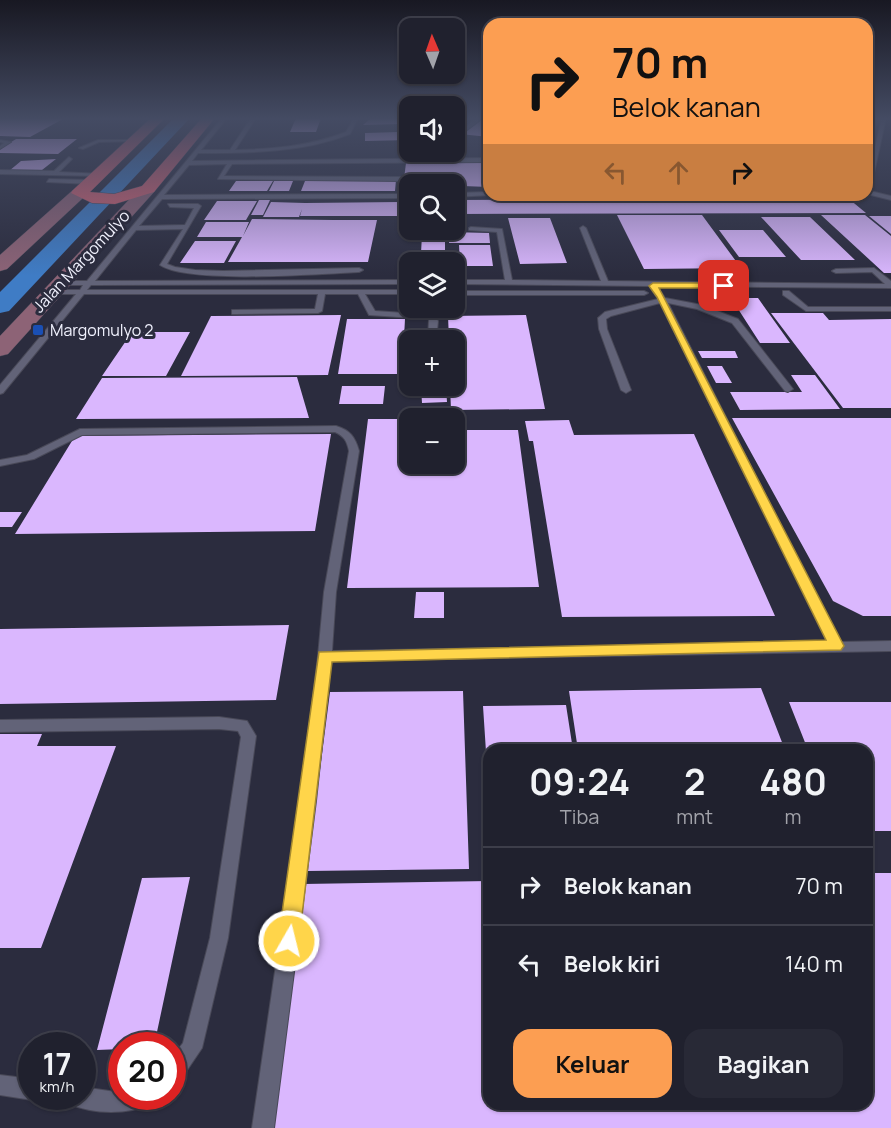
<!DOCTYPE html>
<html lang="id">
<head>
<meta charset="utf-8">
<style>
	:root { --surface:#20212e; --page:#282936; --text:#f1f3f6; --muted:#a2a3aa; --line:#3d3e4a; --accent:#fc9e52 }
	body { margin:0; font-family:Manrope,sans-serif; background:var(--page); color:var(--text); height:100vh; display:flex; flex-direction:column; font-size:22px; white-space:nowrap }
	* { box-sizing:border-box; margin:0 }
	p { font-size:20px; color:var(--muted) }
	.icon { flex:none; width:33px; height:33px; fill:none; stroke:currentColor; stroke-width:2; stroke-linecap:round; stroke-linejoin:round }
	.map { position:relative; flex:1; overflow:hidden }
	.drawer { position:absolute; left:483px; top:744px; width:390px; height:366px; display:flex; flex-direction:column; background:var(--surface); border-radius:18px; box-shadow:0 2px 4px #0004,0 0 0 2px var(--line) }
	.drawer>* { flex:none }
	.hud { position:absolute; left:483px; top:18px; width:390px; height:183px; border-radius:18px; box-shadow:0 2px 4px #0004,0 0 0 2px var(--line); background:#fc9e52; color:#111; overflow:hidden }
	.needle { width:39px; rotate:358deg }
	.controls { position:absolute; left:399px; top:18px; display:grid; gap:12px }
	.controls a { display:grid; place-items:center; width:66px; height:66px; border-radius:12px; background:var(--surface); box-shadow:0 2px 4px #0004,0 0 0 2px var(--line); font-size:30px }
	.speed { position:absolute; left:18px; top:1032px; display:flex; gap:12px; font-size:30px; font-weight:700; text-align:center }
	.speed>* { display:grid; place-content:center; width:78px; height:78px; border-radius:50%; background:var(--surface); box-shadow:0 2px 4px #0004,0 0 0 2px var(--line); line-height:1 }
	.speed small { font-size:15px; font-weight:400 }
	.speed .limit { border:9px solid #d22; background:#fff; color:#111 }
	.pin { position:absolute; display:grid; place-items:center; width:51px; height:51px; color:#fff; margin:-26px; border-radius:12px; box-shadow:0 3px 9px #0006 }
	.me { position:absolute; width:66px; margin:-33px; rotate:8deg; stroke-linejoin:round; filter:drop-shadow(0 0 4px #0008) }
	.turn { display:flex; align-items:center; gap:21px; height:126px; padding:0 30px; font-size:27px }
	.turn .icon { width:78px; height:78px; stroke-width:2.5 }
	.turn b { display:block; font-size:42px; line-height:51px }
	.lanes { display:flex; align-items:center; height:57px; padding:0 30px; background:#0003; justify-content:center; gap:30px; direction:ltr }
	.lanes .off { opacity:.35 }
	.eta { display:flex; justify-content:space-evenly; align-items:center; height:102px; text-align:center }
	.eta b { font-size:36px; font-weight:700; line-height:42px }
	.cta { display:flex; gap:12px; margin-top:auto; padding:12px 30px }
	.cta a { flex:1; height:69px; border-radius:18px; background:var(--accent); color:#111; font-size:24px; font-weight:700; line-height:69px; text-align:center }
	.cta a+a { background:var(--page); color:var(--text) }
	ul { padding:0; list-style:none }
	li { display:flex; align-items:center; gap:18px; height:78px; padding:0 30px; border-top:2px solid var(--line) }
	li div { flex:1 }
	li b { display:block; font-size:22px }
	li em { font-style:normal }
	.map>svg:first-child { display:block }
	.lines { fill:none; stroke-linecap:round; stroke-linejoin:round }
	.river { fill:#3f7cc5; fill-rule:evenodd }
	.building { fill:#dab7fe }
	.service-casing { stroke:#494958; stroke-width:2 }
	.secondary-casing { stroke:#494958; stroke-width:1 }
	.trunk-casing { stroke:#494958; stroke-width:1 }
	.service { fill:#626378; fill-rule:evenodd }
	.secondary { fill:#8d6376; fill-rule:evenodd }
	.trunk { fill:#d56373; fill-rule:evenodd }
	.route { fill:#ffd54a; stroke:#a68a30; stroke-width:1.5 }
	.transit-dot { fill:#1a4fb4; stroke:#2b2c3e; stroke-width:2 }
	.labels { text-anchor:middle; stroke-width:6; stroke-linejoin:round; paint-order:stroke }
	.far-street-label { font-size:16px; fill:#f0f1fd; stroke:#2b2c3e }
	.far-poi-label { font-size:16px; fill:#f0f1fd; stroke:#2b2c3e; text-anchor:start }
</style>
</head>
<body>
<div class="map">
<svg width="891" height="1128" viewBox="0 0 891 1128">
	<rect width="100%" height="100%" fill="#2b2c3e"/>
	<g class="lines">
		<!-- river -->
		<path class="river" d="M174 118H190L9 311 0 313V292Z"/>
	</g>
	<!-- building -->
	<path class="building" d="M0 118H43L63 119 30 137 0 136Z
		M296 118H321L316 132H290Z
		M371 118H410V131H403L410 132V140L365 141V133L398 132 399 124 363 125Z
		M482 119H489V137L460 134Z
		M16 139H77L58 154 0 153V149Z
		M56 159 42 170 9 171 21 161Z
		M406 163H489V187L410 184 403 187Z
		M396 180 395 191H301L305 181Z
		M236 181H273L267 191H229Z
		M274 181H293L289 191H269Z
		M849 199 866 213 454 214V200Z
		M259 200H270L263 215H251Z
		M401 200H410V214H399Z
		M217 201H257L246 220H204Z
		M271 202 305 203 400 202 399 216H300L302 209 299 217H263Z
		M617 215H702L741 268 644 269Z
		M821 215H865L891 236V273H884Z
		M869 216H891V234Z
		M761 217H810L855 260H801Z
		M454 218H462L463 231H454Z
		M508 218H550L567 263 520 264Z
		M252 219 333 220H377L368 262H228L242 237H197L206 222H249L243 236Z
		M405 227H410V230H445V253H421L422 235H403Z
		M719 230H763L786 257H739Z
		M449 232 489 233 490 243H449Z
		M195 241H236L224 263H180Z
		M459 245H490L493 266H460Z
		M731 298H758L790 343H760Z
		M771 313H823L829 320 891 319V408H843Z
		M341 315 328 375 181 376 211 316Z
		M526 315 545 409 451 410 450 386H454V340H449L448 316Z
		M347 319H405L402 374H338Z
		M132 332H190L166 376H102Z
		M698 351H735L738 358H702Z
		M707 366H722L732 383H716Z
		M791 375H815L840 409 740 410 730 392H802Z
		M297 377 309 418 76 419 102 378Z
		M342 386H385L383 404H339Z
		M421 387H446L447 402 422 403Z
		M732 418H891V616H863L833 601Z
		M368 419H410V464H454V430H518L539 587 347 588Z
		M569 420 574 435 694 434 775 616 562 617 533 441H529L525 421Z
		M331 434 315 531 15 534 75 436Z
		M0 512H22L12 527H0Z
		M416 592H444V618H414Z
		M289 625 276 700 0 704V629Z
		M761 688 785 750H578L569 691Z
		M463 691 469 869 307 871 330 692Z
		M789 702H891V831H867V750H808Z
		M566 705 573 750H489L487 767 483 706Z
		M0 734H42L37 746H116L41 948H0Z
		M867 873H891V1128H273L303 884 489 881V1104H867Z
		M190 877 154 1046H122V1049L97 1050 142 878Z"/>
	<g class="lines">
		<defs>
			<path id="service" d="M222 118H227L201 150H230L251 118H256L235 150C273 149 310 146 346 132L354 118H358L350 134C301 153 250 153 198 153L192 161 489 158V162L232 164 224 176 402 177 405 179 404 194H410V198L162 199 139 226 185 225 194 208 170 207 168 204H198L201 206 167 264 175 267 195 270 223 271 359 268 363 270 359 272C321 274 187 284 160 265L183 229 136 230 95 281 410 280V284L91 285 87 290H410V294H365L375 311 434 315 438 321 436 340H428L429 319 369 315 358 294H325L322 311 318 313 235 314H232V310L315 309 318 294H84L3 393 0 394V385L76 294H47V290H80L83 285H59L55 283 59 281H87ZM227 164 218 179 399 181 398 194 164 195 189 165Z
				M477 118H483L463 133H454V131H460Z
				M882 118H886L870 191 891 196V200L867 194V180Z
				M0 140 11 142 0 149V146L4 143 0 142Z
				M98 140H134L136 141 99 142 83 149 79 148Z
				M69 157 72 159 59 172 103 174 100 176 0 174V170L54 171Z
				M49 179 91 180 94 182 91 184 47 182Z
				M489 192V195H491L454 197V193Z
				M583 226 586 228 608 281 885 284 872 272 836 273 832 271 836 269 874 268 891 281V288L657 286 665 298 702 305 738 319 793 389 788 392 785 391 732 323 697 309 668 303 840 642 891 641V651L331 661 316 801 274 1128H252L300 801 318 656 324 592 349 451C347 441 344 436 335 432L82 435 34 459 0 466V460L27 455 80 429 336 426C350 430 355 437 359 451L336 592 332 651 827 642 660 303 611 316 606 319 607 329 631 390 626 393 621 390 599 329 598 318 605 312 658 299 649 286 454 284V280H505L497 232 469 230V228L471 227 502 229 512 280 601 281 580 228Z
				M454 291H644L648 293 644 295H454Z
				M783 291H789L808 307H891V311H806L783 295Z
				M219 717 247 721 256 736 228 938 202 1048 179 1082 172 1085V1057L183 1043 210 938 241 737 238 731 219 729 0 732V720Z
				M0 1075 32 1079V1096L39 1097 32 1100 0 1095Z
				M82 1087 116 1092 122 1091V1096H157L154 1103C127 1115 95 1115 67 1103L64 1096H82Z"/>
			<path id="secondary" d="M148 184 156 189 154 192 8 354 0 356V336L142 186Z
				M79 188 87 193 85 196 7 269 0 271V255L73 190Z"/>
			<path id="trunk" d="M151 118H165L90 192 114 194 142 186 202 118H215L154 192 115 204 92 203 71 193 73 190Z"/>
		</defs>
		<!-- service casing -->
		<use href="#service" class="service-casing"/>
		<!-- secondary casing -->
		<use href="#secondary" class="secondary-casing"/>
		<!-- trunk casing -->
		<use href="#trunk" class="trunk-casing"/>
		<!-- service -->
		<use href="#service" class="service"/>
		<!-- secondary -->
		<use href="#secondary" class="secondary"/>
		<!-- trunk -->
		<use href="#trunk" class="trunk"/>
	</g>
	<!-- sky -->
	<linearGradient id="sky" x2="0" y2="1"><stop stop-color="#181822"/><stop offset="0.43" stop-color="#444b63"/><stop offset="1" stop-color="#444b63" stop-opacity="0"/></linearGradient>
	<rect width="891" height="276" fill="url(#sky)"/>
	<!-- route -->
	<path class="route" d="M653 283H724L729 286 724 288H659L844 646 841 650 332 662 299 941 296 948 289 951 282 948 278 941 319 652 826 640 657 297 649 286Z"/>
	<!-- markers -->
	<rect class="transit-dot" x="32" y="324" width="12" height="12" rx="3"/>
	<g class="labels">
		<!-- far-street labels -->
		<g class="far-street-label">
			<text transform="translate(81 261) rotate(-47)" y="6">Jalan Margomulyo</text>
		</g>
		<!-- far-poi labels -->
		<g class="far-poi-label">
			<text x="50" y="336">Margomulyo 2</text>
		</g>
	</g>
</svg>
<div class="controls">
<a><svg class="needle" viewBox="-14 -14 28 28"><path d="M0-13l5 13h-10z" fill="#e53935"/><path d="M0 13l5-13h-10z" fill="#a2a3aa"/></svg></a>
<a><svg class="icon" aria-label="sound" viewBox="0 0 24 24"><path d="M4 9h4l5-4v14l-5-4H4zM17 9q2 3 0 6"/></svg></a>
<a><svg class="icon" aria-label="search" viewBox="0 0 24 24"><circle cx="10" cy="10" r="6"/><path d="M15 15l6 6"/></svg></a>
<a><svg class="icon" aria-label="layers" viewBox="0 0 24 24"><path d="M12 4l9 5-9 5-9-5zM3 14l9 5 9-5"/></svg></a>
<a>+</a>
<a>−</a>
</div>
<div class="speed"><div>17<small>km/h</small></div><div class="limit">20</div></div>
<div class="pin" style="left:724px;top:286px;background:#d93025"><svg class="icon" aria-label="arrive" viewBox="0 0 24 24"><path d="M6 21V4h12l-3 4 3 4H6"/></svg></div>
<svg class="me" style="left:289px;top:941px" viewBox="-20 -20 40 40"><circle r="17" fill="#ffd54a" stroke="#fff" stroke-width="3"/><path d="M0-11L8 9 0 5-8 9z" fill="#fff"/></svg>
<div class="hud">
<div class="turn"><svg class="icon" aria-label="right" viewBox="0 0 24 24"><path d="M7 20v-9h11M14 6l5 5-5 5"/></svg><div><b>70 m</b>Belok kanan</div></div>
<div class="lanes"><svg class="icon off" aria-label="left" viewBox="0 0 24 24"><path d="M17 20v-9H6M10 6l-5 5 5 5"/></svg><svg class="icon off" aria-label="ahead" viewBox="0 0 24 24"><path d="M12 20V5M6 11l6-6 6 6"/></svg><svg class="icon" aria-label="right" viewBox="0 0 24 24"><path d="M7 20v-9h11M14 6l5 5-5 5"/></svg></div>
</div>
<section class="drawer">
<div class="eta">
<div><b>09:24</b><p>Tiba</p></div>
<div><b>2</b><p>mnt</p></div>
<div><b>480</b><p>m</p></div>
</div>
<ul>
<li><svg class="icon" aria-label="right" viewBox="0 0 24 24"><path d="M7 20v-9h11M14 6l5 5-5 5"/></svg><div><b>Belok kanan</b></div><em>70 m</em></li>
<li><svg class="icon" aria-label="left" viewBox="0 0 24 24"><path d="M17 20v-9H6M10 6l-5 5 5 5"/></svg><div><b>Belok kiri</b></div><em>140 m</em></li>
</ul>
<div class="cta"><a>Keluar</a><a>Bagikan</a></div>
</section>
</div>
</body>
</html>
